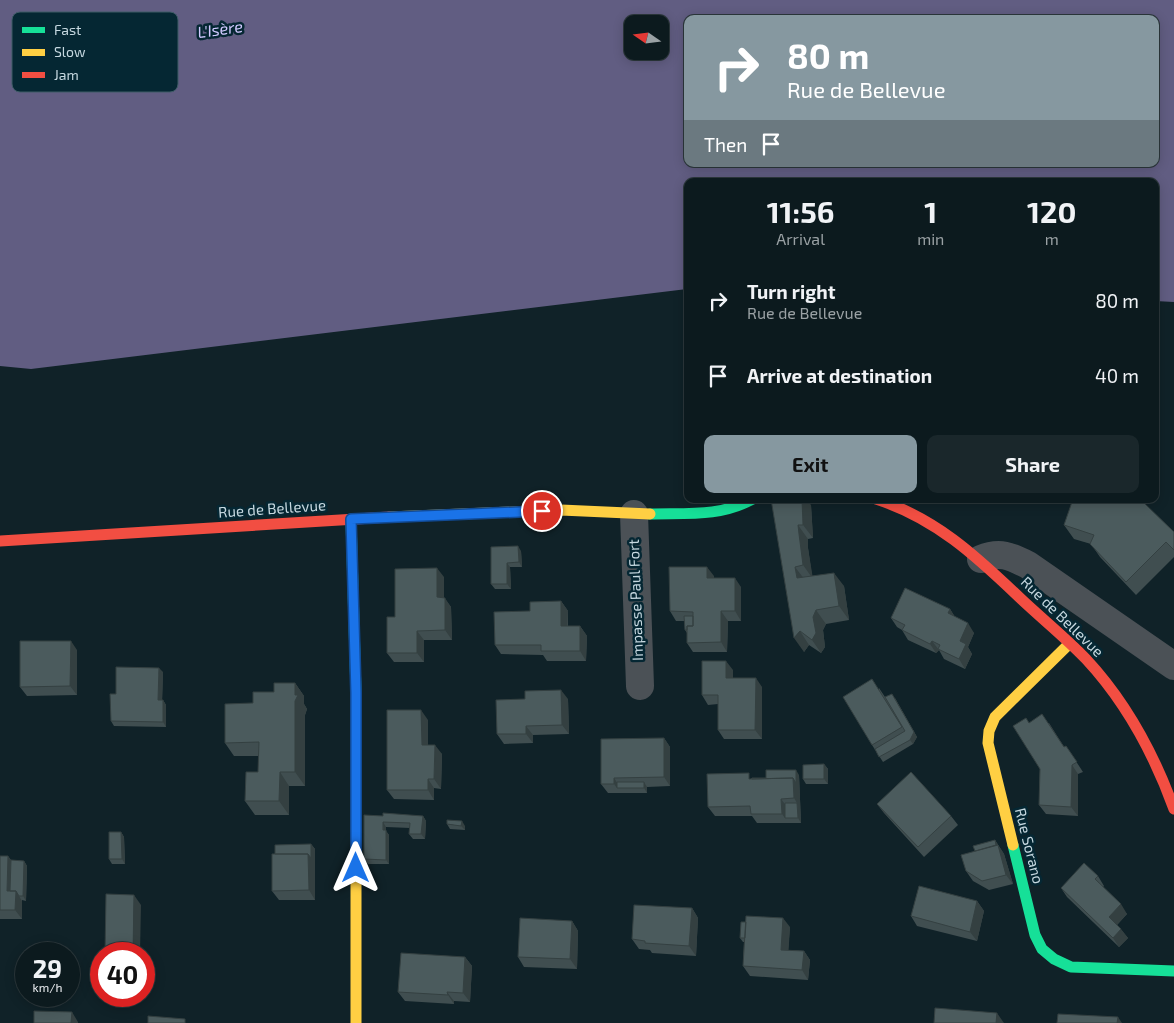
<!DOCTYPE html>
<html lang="en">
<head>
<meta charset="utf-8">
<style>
	:root { --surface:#0c1a1e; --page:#1a272b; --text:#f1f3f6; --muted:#9aa1a4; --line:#2c383c; --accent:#8698a0 }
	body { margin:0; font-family:"Exo 2",sans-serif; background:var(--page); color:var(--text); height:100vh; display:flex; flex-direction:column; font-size:19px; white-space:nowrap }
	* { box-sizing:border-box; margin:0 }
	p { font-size:16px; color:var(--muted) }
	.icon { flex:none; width:28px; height:28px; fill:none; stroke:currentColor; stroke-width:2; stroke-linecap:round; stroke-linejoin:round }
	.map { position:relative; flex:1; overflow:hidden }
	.panel { position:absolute; left:684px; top:178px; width:475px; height:325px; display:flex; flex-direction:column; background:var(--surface); border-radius:10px; box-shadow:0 2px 12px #0003,0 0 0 1px var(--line) }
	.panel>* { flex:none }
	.top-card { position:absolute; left:684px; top:15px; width:475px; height:152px; border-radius:10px; box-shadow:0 2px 12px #0003,0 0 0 1px var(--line); background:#8698a0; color:#fff; overflow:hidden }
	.needle { width:32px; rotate:284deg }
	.controls { position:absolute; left:624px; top:15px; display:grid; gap:10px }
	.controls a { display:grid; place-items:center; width:45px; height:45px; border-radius:10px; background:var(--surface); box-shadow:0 2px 12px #0003,0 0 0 1px var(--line); font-size:25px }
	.speed { position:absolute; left:15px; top:942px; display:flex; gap:10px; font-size:25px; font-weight:700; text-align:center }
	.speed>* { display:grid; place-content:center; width:65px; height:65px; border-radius:50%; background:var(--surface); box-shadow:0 2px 12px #0003,0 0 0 1px var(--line); line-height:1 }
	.speed small { font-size:12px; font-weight:400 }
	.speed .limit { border:8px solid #d22; background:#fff; color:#111 }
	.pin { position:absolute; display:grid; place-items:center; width:42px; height:42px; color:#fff; margin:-21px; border:2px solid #fff; border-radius:50%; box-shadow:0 1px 5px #0007 }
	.me { position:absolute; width:55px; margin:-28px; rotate:0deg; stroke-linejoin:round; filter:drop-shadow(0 0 4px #0008) }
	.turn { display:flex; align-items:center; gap:18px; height:105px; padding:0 20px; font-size:22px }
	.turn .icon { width:65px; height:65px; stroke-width:2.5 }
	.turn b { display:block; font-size:35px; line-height:42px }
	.then { display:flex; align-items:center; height:48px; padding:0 20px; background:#0003; gap:10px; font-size:19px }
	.eta { display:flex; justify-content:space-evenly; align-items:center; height:85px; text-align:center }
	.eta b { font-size:30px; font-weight:700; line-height:35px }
	.button { display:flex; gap:10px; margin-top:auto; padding:10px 20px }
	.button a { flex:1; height:58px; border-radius:10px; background:var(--accent); color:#111; font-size:20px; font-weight:700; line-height:58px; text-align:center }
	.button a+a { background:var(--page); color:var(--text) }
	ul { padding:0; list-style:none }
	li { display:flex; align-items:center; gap:15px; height:75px; padding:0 20px }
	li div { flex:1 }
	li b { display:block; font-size:19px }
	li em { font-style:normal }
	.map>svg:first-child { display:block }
	.water { fill:#615d82; fill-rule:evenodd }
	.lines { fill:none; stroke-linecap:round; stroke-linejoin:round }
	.street { stroke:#4b5156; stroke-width:28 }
	.fast { stroke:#16e098; stroke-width:11 }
	.slow { stroke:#ffcf43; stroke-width:11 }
	.jam { stroke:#f24e42; stroke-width:11 }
	.wall { fill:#404e50 }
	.shaded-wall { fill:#344041 }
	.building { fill:#4b5b5d; stroke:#344041 }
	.route-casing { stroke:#114b97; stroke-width:12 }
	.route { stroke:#1a73e8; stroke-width:9 }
	.labels { text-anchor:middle; stroke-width:5; stroke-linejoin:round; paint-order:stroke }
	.street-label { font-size:15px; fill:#c6d8e0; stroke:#052733 }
	.water-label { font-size:16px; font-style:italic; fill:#d1c9ff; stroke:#052733 }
	.key { fill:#052733; stroke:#3f5c67; stroke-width:1 }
	.key-label { font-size:14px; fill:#c6d8e0 }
</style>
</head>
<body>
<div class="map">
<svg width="1174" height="1023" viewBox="0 0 1174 1023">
	<rect width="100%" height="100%" fill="#102228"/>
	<!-- water -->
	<path class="water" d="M0 0H1174V302L1155 301V181H688L687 289 31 369 0 366ZM688 19H1155V164H688ZM632 24H660V51H632Z"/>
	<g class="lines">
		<!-- street -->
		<path class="street" d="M634 514 640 686
			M981 559C1000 551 1010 556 1028 565L1174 666"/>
		<!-- fast -->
		<path class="fast" d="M650 514C688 513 719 517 753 499
			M351 519 356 693V866
			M1013 845 1035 935 1042 949 1054 959 1071 967 1174 971"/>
		<!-- slow -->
		<path class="slow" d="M389 517 561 510 650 514
			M1013 845 988 743 989 731 995 717 1069 644
			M356 866V1023"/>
		<!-- jam -->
		<path class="jam" d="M876 499C935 518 975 555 1019 597 1041 618 1065 637 1086 659 1126 702 1154 754 1174 809
			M0 541 389 517"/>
	</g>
	<!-- wall -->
	<path class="wall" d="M771 499 811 505 813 538 808 539V548L812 576 844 586 849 620 826 624 823 630 825 647 821 653 809 645 804 652Z
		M1064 525 1174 532V557L1136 595 1100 557 1091 544 1074 539Z
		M491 547 521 551 522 567H510L511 589H495L491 584Z
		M714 576V578L741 587V621H728L727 652H693L687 643V633L685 630V621H676L670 611Z
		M444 577V598L451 607 452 640H424V662H394L387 653 395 617Z
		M561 601 568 611V626H580L587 636 586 661H547L543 655 501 654 495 645 530 611Z
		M950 609 955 617 974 633 968 647 972 654 965 669 944 659 939 650 936 653 908 640 902 630 897 627 891 618Z
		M77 650V695L27 696 20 687Z
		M733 670V678L762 687V739H724L718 730V704L708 705 702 695Z
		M163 672 162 700H163L166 705V727L114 726 111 721 116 694Z
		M295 683 304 696V704L307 709 305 715V786H289V815H255L245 801 258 772 259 756H234L225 743 253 703Z
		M879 688 885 697 895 698 917 737 913 744 883 762 872 745Z
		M568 699 569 734 533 735V743L504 744 497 734Z
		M428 720V745L442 754 441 789 434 788V800L394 799 387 790Z
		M1029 723H1049L1064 747 1066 746 1083 772 1078 774V816L1046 814 1039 805 1040 769Z
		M664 738 670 747V786L647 787V793H608L601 784Z
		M824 764 828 769V784H806L803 779Z
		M799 775 801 823H757L752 816H715L708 807 752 778H766Z
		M877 804 951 816 958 825 924 857 884 813Z
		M383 816H423L426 821 425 839H413L409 834 410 828 386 827V831L389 835V864H368L364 859Z
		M447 824 465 826V830L450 829Z
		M121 832 124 837 125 864H112L109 859Z
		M995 840 1004 854 1013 884 989 890 973 881 966 871 975 851Z
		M311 844 315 849V900H279L272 891 275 854Z
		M0 856H8L11 860 24 861 27 866 26 901 22 900V919H0Z
		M1098 876 1104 886 1103 887 1127 914 1117 925 1128 938 1119 947 1067 897 1061 888Z
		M977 901 984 911 977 941 917 926 911 916Z
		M692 908 698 918 696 956 652 953 650 950 639 949 632 939Z
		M572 921 578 931 577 969 524 967 518 957Z
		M790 927 788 950 804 951 810 960 808 980 750 976 743 966 744 942H743L740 938Z
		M465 957 472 966 470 1002 454 1001V1004L405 1001 398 992Z"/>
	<!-- shaded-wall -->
	<path class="shaded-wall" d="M802 499H806L811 505 813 538 803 525Z
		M798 525 808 539V548L813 579 803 565 799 534Z
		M518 546 521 551 522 567 519 562Z
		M507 563 510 567 511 589 507 584Z
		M707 567 714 576V587L707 578Z
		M795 567 805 580 797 578Z
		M437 568 444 577V607L437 597Z
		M834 573 844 586 849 620 839 606Z
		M735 578 741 587V621L735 611Z
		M445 598 451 607 452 640 445 630Z
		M561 601 568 611 567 636 561 626Z
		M950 609 956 619 948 613Z
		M816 610 826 624 823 630 825 647 821 653 812 640 813 617Z
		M721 611 728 621 727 652 721 642Z
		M968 623 974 633 968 647 972 654 965 669 959 659 960 641Z
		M580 626 587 636 586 661 580 651Z
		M417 631 424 640V662L417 653Z
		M800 631 809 645 804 652 794 638Z
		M71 641 77 650V695L70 686Z
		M932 641 939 650 936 653 930 644Z
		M726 661 733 670V687L726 678Z
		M159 668 163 672 162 705 158 700Z
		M756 678 762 687V739L755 730Z
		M295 683 304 696V704L307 709 305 715V786L295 772Z
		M561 690 568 699 569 734 562 725Z
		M892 694 917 737 913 744 910 740Z
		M163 700 166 705V727L163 722Z
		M421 710 428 720V754L422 745Z
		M526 726 533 735V743L526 734Z
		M664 738 670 747V786L664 777Z
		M435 745 442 754 441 789 434 779Z
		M824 764 828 769V784L824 779Z
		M1072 765 1078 774V816L1071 807Z
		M796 770 799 775 801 823 798 818 797 803 794 798 793 778Z
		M280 772 289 786V815L279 801Z
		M614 778 620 787 617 788 614 784Z
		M428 779 434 788V800L428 790Z
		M644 782 647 787V793L644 788Z
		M781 799 788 808 785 818 782 814Z
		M423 816 426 821 425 839 421 834Z
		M462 821 465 826V830L461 826Z
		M383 822 386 827V831L389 835V864L386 860Z
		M121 832 124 837 125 864 122 859Z
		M995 840 1004 854 1013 884 1006 875 997 850Z
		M311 844 315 849V900L309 890 308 854Z
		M8 856 14 865 13 896 7 891Z
		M24 861 27 866 26 901 23 896Z
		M16 891 22 901V919L15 910Z
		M134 895 141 905 140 954H133Z
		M977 901 984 911 977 941 970 932Z
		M1121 904 1127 914 1116 926 1109 917Z
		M692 908 698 918 696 956 689 946Z
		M783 918 790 927 788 959 781 950Z
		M572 921 578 931 577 969 570 959Z
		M1121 929 1128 938 1119 947 1113 938Z
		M804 951 810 960 808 980 802 970Z
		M465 957 472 966 470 1002 463 993Z
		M447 992 454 1001V1004L448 995Z
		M72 1012 78 1022V1023H71Z
		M997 1013 1004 1023H996Z
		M1118 1017 1122 1023H1117Z"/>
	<!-- building -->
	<path class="building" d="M771 499H802L803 525H798L799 534 803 565 795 567 797 578 834 573 839 606 816 610 813 617 816 633 812 640 800 631 794 638Z
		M1073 499H1137L1141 500 1174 532V550L1166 542 1126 582 1090 544 1094 535 1064 525Z
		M518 546 519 562 507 563V584H491V547Z
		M669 567H707V578H735V611H721V642L687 643V626H693V612L670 611Z
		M437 568V597L445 598V630L417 631V653H387V617H395V569Z
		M905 588 950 609 948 613 968 623 960 641 966 644 959 659 938 649 940 645 932 641 930 644 902 630 905 625 891 618Z
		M561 601V626H580V651H541V645H495L494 612 530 611V602Z
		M684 616H693V626H687V630H685Z
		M20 641H71L70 686 20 687Z
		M702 661H726V678H756L755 730H718V695H702Z
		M116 667 159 668 158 700H163V722L111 721 110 694H116Z
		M872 679 902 727 872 745 843 697Z
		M274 683H295V695H298L295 701V772H280L279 801H245L246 772H258L259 742 225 743V704L253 703V692H274Z
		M561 690 562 725 526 726V734H497L496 700 525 699V691Z
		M892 694 914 732 910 740 879 757 875 749 905 731 885 697Z
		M387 710H421L422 745H435L434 779H428V790H387Z
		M1042 714 1064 747 1066 746 1077 762 1072 765 1071 807 1039 805 1040 769 1013 726 1026 718 1029 723Z
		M664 738V777L614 778V784H601V739Z
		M824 764V779H803V765Z
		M766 770H796V783L793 778 752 779V778H766Z
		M911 772 951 816 918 847 877 804Z
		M749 773V779L793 778 794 798 781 799 782 814H751L750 806 708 807 707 774Z
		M617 782H644V788H617Z
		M785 803H797L798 818H785Z
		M383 813 423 816 421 834H409L410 823 383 822V830H386V860L364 859V815L383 816Z
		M447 820 462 821 461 826 447 824Z
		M109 832H121L122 859H109Z
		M995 840 996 845 975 851 973 846Z
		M311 844V858L308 854H275V845Z
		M998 845 1006 875 982 881 966 871 961 855Z
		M272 854H308L309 890 272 891Z
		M0 856H8L7 891H16L15 910H0Z
		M11 860 24 861 23 896H19L16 891H10Z
		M1084 863 1098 876 1095 879 1121 904 1109 917 1121 929 1113 938 1061 888Z
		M919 886 977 901 970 932 911 916Z
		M106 894 134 895 133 954H105Z
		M634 905 692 908 689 946 645 943V941L632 939Z
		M746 916 783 918 781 950 804 951 802 970 743 966Z
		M520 918 572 921 570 959 518 957Z
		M741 922H746L745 938H740Z
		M401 953 465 957 463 993 447 992 448 995 398 992Z
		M935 1008 997 1013 996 1023H934Z
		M34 1011 72 1012 71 1023H34Z
		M1058 1014 1118 1017 1117 1023H1057Z
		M148 1016 185 1019V1023H148Z"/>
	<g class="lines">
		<defs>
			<path id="route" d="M356 868V693L351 519 542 511"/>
		</defs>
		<!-- route casing -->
		<use href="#route" class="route-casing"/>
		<!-- route -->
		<use href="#route" class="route"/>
	</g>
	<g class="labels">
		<!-- street labels -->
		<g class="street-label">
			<text transform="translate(272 509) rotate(-4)" y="5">Rue de Bellevue</text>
			<text transform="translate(636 600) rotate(-92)" y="5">Impasse Paul Fort</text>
			<text transform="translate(1062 617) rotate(44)" y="5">Rue de Bellevue</text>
			<text transform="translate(1029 846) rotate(76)" y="5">Rue Sorano</text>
		</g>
		<!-- water labels -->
		<g class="water-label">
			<text transform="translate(220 29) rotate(-8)" y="6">L'Isère</text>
		</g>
	</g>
	<!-- legend -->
	<rect x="12" y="12" width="166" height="80" rx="8" class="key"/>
	<rect x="22" y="27" width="23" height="6" fill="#16e098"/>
	<rect x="22" y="49" width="23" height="7" fill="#ffcf43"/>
	<rect x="22" y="72" width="23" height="6" fill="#f24e42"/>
	<g class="key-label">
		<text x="54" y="35">Fast</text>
		<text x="54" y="57">Slow</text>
		<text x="54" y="80">Jam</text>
	</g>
</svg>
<div class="controls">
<a><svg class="needle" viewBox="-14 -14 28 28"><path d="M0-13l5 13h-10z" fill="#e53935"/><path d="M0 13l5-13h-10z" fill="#9aa1a4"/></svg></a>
</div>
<div class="speed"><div>29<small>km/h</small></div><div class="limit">40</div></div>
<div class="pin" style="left:542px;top:511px;background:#d93025"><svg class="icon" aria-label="arrive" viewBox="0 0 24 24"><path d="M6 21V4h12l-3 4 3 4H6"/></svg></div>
<svg class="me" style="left:356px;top:868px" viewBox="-20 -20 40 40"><path d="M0-17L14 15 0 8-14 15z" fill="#1a73e8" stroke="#fff" stroke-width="4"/></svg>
<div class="top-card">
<div class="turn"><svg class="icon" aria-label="right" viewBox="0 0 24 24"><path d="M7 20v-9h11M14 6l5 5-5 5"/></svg><div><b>80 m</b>Rue de Bellevue</div></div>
<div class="then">Then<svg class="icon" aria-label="arrive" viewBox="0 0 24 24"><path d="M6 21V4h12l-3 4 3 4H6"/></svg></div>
</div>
<section class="panel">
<div class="eta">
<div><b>11:56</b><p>Arrival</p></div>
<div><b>1</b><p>min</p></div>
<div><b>120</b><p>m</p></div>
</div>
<ul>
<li><svg class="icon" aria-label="right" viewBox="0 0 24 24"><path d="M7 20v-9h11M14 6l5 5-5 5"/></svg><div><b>Turn right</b><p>Rue de Bellevue</p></div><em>80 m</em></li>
<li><svg class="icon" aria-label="arrive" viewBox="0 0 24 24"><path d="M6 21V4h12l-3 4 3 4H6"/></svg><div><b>Arrive at destination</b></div><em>40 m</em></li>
</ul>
<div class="button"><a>Exit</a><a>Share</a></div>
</section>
</div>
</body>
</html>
